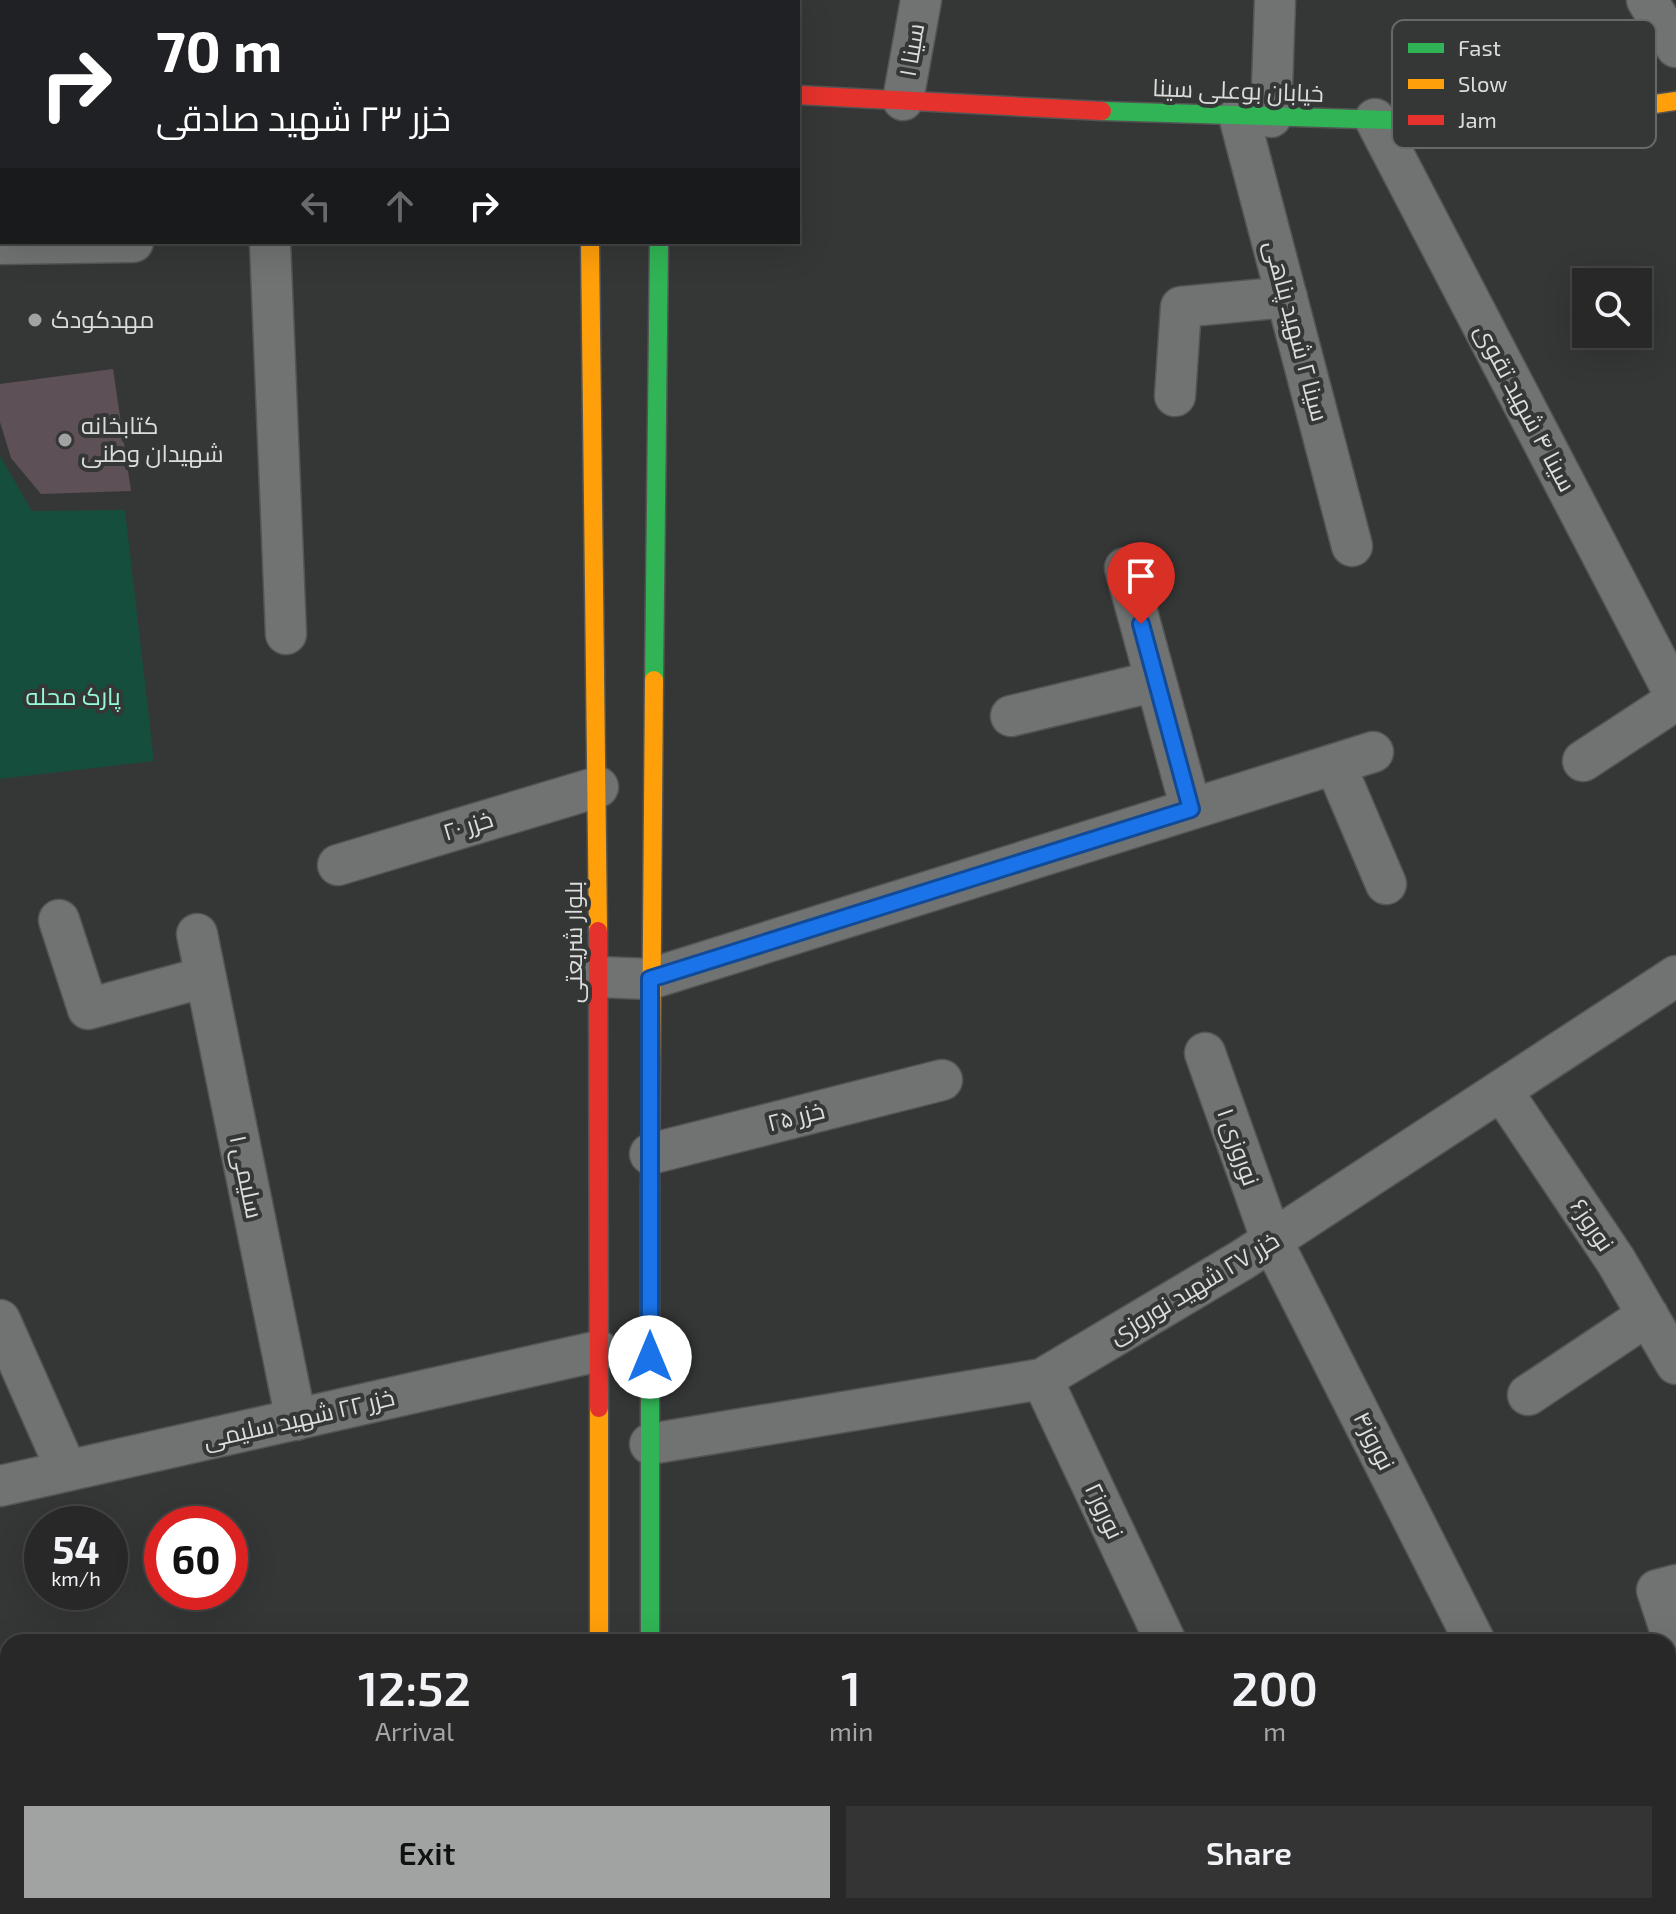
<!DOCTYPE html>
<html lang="en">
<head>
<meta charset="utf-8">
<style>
	:root { --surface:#282828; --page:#343434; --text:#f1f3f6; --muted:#a5a6a8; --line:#444445; --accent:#a1a3a3 }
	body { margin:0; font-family:"Exo 2",Cairo,sans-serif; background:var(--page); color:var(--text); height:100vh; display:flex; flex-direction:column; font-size:30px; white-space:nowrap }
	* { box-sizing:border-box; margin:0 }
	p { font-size:26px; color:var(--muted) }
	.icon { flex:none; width:44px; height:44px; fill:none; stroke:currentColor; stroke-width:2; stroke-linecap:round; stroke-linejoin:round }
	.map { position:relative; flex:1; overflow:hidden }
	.side { position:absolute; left:0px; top:1634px; width:1676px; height:280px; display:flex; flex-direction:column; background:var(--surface); border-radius:24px 24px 0 0; box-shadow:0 8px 32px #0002,0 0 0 2px var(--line) }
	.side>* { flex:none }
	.top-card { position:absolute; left:0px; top:0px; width:800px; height:244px; box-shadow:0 8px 32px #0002,0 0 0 2px var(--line); background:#202124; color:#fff; overflow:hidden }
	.tools { position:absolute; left:1572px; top:268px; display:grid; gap:16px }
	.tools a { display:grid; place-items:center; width:80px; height:80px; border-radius:0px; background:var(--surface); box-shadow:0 8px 32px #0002,0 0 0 2px var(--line); font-size:40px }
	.speed { position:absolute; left:24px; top:1506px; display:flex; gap:16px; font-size:40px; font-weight:700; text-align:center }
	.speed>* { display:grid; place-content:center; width:104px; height:104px; border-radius:50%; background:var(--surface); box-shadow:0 8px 32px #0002,0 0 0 2px var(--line); line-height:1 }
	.speed small { font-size:20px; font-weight:400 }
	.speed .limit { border:12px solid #d22; background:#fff; color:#111 }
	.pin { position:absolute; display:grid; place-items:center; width:68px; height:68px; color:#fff; margin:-82px -34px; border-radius:50% 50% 50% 0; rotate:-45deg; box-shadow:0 0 8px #0007 }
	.pin .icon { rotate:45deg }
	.me { position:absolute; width:88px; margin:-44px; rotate:0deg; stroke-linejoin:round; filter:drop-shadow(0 0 6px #0008) }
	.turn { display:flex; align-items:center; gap:28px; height:168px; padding:0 24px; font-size:36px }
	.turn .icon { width:104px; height:104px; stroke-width:2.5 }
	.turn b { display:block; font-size:56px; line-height:68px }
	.lanes { display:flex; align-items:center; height:76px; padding:0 24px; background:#0003; justify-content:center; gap:40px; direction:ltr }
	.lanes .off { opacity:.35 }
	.eta { display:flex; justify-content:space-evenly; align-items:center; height:136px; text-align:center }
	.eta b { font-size:48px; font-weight:600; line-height:56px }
	.primary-button { display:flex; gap:16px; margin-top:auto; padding:16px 24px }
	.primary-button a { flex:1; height:92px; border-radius:0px; background:var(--accent); color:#111; font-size:32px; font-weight:600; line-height:92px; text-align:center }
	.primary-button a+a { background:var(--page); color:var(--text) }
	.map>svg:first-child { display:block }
	.green { fill:#164e3e }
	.building { fill:#5e5057 }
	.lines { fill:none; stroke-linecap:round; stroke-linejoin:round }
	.street-casing { stroke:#535453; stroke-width:43 }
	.fast-casing { stroke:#535453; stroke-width:21 }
	.slow-casing { stroke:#535453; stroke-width:21 }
	.jam-casing { stroke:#535453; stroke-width:21 }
	.street { stroke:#717272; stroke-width:40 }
	.fast { stroke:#30b455; stroke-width:18 }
	.slow { stroke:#ff9f0a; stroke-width:18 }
	.jam { stroke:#e5322d; stroke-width:18 }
	.route-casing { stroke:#114b97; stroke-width:20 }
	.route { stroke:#1a73e8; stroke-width:14 }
	.poi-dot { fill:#a1a3a3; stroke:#343736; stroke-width:3 }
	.labels { text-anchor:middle; stroke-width:8; stroke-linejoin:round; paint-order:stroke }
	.street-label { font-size:24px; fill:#dbdddd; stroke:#343736 }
	.poi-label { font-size:24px; fill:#dbdddd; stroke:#343736; text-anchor:start }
	.park-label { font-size:24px; fill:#95fad5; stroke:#343736 }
	.key { fill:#343736; stroke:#666968; stroke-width:2 }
	.key-label { font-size:22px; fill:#dbdddd }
</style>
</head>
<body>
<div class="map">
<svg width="1676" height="1914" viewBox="0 0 1676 1914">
	<rect width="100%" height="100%" fill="#353636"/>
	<!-- green -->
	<path class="green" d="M0 456 32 511 125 510 154 761 0 779Z"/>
	<!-- building -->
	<path class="building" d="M113 369 131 491 41 494 11 458 0 422V384Z"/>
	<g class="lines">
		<defs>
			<path id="street" d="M1647 0 1676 47
				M903 100 921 0
				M1239 116 1352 546
				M1271 117 1275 0
				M1375 119 1676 697
				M270 242 286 634
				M0 244 133 242
				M1175 396 1181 307 1287 297
				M1125 568 1191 809
				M1011 716 1156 681
				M1583 761 1676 700
				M1335 764 1386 884
				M338 865 598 787
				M59 920 88 1009 205 977
				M197 934 296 1420
				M598 977 650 979 1373 752
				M1205 1053 1272 1241 1475 1642
				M1502 1091 1616 1261 1676 1364
				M650 1154 942 1080
				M0 1320 67 1471
				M1042 1379 1166 1642
				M1528 1395 1648 1315
				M650 1444 1042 1379 1242 1260 1676 976
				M0 1486 599 1351
				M1676 1585 1657 1590 1676 1648
				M0 1804 8 1803
				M208 1906 210 1914
				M1064 1906 1068 1914
				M1665 1907 1676 1905
				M800 1914 846 1906"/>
			<path id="fast" d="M589 0V2
				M660 0V2
				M1102 111 1516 124 1532 122
				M654 680 659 242
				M650 1189V1642"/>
			<path id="slow" d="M1532 122 1676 101
				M590 242 598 931
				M650 1189 654 680
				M599 1408V1642
				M599 1906V1914
				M650 1906V1914"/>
			<path id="jam" d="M798 95 1102 111
				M598 931 599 1408"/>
		</defs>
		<!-- street casing -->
		<use href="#street" class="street-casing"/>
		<!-- fast casing -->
		<use href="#fast" class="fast-casing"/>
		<!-- slow casing -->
		<use href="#slow" class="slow-casing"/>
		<!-- jam casing -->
		<use href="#jam" class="jam-casing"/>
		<!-- street -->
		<use href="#street" class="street"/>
		<!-- fast -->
		<use href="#fast" class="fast"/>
		<!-- slow -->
		<use href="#slow" class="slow"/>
		<!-- jam -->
		<use href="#jam" class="jam"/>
	</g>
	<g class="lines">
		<defs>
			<path id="route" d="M650 1357V979L1191 809 1141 624"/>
		</defs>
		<!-- route casing -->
		<use href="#route" class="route-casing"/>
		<!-- route -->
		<use href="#route" class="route"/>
	</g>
	<!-- markers -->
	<g class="poi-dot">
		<circle cx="35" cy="320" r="8"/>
		<circle cx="65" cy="440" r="8"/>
	</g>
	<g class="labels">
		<!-- street labels -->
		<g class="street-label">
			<text transform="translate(912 50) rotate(-80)" y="8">سینا ۱</text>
			<text transform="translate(1238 91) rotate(2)" y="8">خیابان بوعلی سینا</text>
			<text transform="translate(1296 331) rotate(75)" y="8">سینا ۲ شهید پناهی</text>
			<text transform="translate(1525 408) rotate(62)" y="8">سینا ۴ شهید تقوی</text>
			<text transform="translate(468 826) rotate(-17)" y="8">خزر ۲۰</text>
			<text transform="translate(574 942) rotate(-90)" y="8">بلوار شریعتی</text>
			<text transform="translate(796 1117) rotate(-14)" y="8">خزر ۲۵</text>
			<text transform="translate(1238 1147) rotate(70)" y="8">نوروزی ۱</text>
			<text transform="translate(246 1177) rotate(78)" y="8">سلیمی ۱</text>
			<text transform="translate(1592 1225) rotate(56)" y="8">نوروز۶</text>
			<text transform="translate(1194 1288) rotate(-31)" y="8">خزر ۲۷ شهید نوروزی</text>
			<text transform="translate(299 1419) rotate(-13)" y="8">خزر ۲۲ شهید سلیمی</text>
			<text transform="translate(1374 1441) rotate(63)" y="8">نوروز۴</text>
			<text transform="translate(1104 1511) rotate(65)" y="8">نوروز۲</text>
		</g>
		<!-- poi labels -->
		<g class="poi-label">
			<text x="51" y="328">مهدکودک</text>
			<text x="81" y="434">کتابخانه<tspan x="81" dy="28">شهیدان وطنی</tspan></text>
		</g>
		<!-- park labels -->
		<g class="park-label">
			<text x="73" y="705">پارک محله</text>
		</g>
	</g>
	<!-- legend -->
	<rect x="1392" y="20" width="264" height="128" rx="12" class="key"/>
	<rect x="1408" y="43" width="36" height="10" fill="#30b455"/>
	<rect x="1408" y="79" width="36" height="10" fill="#ff9f0a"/>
	<rect x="1408" y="115" width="36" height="10" fill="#e5322d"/>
	<g class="key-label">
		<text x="1458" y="56">Fast</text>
		<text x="1458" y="92">Slow</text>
		<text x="1458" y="128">Jam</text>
	</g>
</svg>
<div class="tools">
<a><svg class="icon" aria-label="search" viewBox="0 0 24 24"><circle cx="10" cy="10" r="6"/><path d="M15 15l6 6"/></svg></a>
</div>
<div class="speed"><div>54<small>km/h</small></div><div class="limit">60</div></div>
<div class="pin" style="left:1141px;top:624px;background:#d93025"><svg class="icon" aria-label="arrive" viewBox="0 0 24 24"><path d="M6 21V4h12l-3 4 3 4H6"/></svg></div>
<svg class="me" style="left:650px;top:1357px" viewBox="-20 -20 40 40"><circle r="19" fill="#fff"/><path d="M0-13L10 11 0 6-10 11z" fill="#1a73e8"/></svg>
<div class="top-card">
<div class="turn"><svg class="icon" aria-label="right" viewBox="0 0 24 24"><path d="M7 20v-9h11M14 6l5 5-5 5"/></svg><div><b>70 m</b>خزر ۲۳ شهید صادقی</div></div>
<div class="lanes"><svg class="icon off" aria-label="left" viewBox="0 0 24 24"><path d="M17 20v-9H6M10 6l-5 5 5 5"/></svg><svg class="icon off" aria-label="ahead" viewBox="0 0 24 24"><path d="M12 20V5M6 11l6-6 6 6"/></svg><svg class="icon" aria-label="right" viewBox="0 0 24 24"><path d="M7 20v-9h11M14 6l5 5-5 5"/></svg></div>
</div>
<section class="side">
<div class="eta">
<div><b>12:52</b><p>Arrival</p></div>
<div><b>1</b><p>min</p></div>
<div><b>200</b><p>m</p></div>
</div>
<div class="primary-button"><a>Exit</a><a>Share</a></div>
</section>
</div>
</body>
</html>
